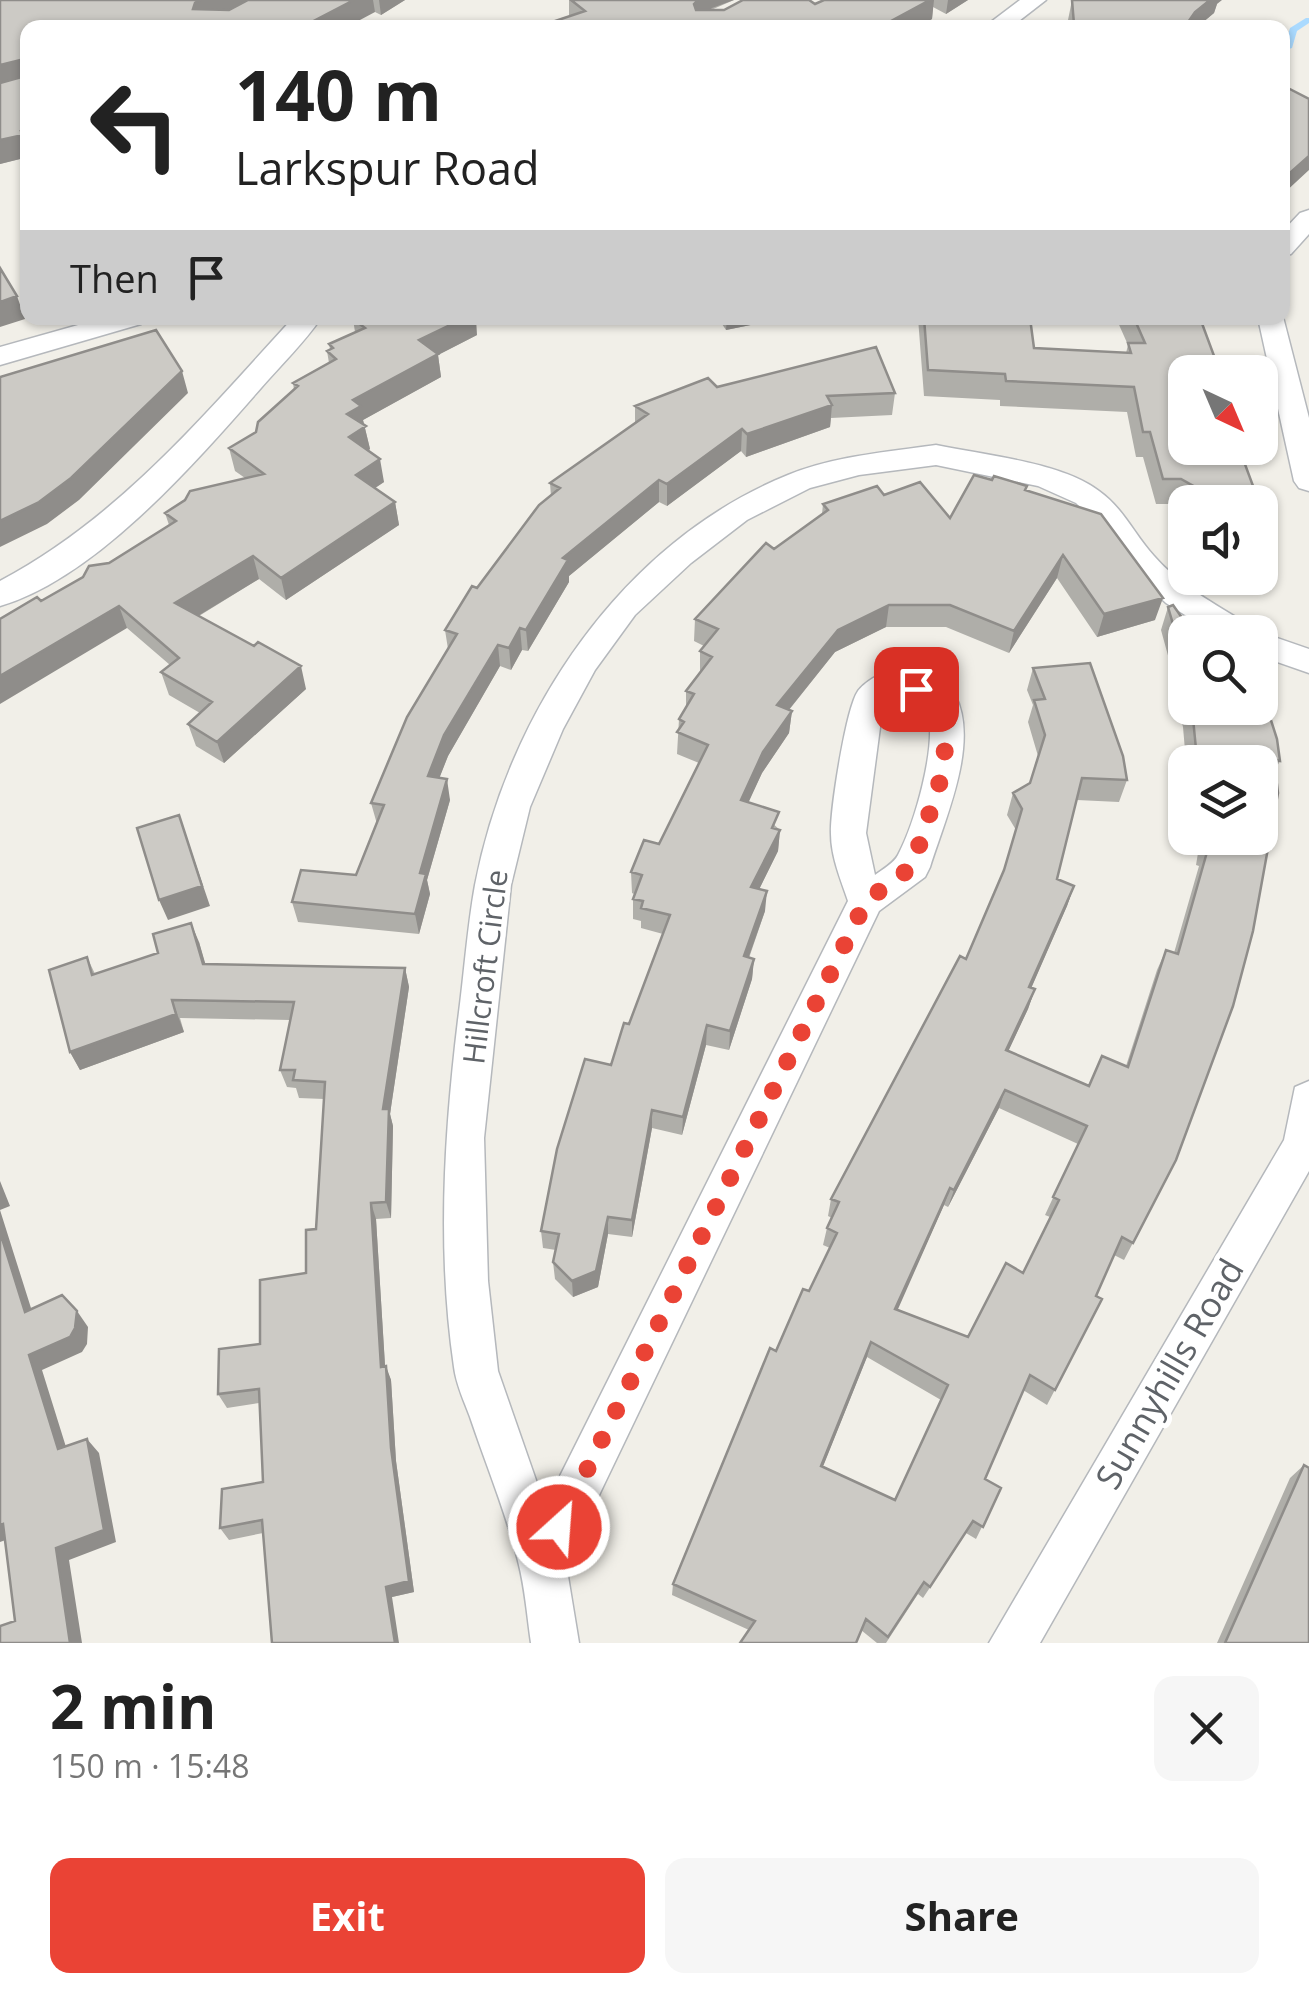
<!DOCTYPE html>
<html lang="en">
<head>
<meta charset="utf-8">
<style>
	:root { --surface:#fff; --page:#f6f6f6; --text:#222; --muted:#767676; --accent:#ea4335 }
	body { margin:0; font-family:"Open Sans",sans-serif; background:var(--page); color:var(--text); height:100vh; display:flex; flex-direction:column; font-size:38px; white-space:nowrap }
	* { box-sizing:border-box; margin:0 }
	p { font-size:32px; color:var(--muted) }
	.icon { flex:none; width:55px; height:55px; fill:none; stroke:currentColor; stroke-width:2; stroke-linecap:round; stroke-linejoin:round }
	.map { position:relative; height:1643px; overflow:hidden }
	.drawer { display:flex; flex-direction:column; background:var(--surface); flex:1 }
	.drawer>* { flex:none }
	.top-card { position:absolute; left:20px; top:20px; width:1270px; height:305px; border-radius:20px; box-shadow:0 2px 8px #0004; background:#fff; color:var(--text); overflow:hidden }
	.needle { width:65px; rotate:136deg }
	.buttons { position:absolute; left:1168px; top:355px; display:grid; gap:20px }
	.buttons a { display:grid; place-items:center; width:110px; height:110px; border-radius:20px; background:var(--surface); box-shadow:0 2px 8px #0004; font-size:50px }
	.pin { position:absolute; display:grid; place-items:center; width:85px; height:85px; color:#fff; margin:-42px; border-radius:20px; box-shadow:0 5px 15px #0006 }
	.me { position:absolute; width:110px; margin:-55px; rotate:26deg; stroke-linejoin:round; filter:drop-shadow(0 0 8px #0008) }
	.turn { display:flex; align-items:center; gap:35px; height:210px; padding:0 50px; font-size:45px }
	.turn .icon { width:130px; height:130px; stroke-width:2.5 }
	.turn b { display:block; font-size:70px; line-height:85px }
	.then { display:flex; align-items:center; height:95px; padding:0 50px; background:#0003; gap:20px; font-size:38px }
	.round { display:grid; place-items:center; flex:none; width:105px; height:105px; border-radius:20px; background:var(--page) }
	.headline { display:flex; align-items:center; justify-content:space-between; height:170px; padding:0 50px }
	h1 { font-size:60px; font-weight:700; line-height:75px }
	.action { display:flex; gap:20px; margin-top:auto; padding:20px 50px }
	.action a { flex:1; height:115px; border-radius:20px; background:var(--accent); color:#fff; font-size:40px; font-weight:700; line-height:115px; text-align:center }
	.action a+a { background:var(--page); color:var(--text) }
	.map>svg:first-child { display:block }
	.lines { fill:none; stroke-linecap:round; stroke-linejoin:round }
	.stream { fill:#aadaff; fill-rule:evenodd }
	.street-casing { stroke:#b5b8bc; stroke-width:3 }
	.street { fill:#fff; fill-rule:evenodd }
	.wall { fill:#afaea9; fill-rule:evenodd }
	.shaded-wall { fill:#8f8d8a }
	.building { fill:#cccac5; stroke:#8f8d8a; stroke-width:2.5; fill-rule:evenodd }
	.route { stroke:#ea4335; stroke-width:18; stroke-dasharray:0 32.4 }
	.labels { text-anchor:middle; stroke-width:10; stroke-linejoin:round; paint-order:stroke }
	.street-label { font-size:30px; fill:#5f6368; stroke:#fff }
	.near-street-label { font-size:35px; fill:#5f6368; stroke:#fff }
</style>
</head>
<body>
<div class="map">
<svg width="1309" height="1643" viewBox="0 0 1309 1643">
	<rect width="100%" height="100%" fill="#f1efe8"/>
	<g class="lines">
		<!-- stream -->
		<path class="stream" d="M1306 18H1309V23L1297 31 1292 48 1282 51V46L1285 45 1290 28Z"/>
		<defs>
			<path id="street" d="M1020 0H1046L1010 28H983Z
				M1309 210V234L1291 254 1282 256V232L1300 213Z
				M1282 313 1309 418V491L1299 488 1294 481 1258 318H1282Z
				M103 318H145L141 324 0 365V347Z
				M293 318H321C304 343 281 365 261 388 196 462 96 578 0 606V581C119 518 203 416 293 318Z
				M936 445C983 455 1061 462 1099 491 1124 509 1134 534 1154 556 1179 585 1215 604 1247 624L1252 632H1212L1166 603 1131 571 1108 534 1076 503 1038 486 936 465 859 475 810 488 747 520 691 563 635 615 595 670 563 729 530 807 511 885 484 1138 488 1281 498 1371 545 1506 848 901C841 880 831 857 831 834 830 811 846 708 858 691 864 683 880 672 890 672 913 671 936 685 955 695 980 742 945 819 930 867L925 877 879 911 566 1564 579 1643H531C527 1616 525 1587 518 1561 506 1512 486 1465 470 1417 464 1401 456 1384 454 1367 437 1252 444 1135 458 1020 464 976 467 929 475 885 508 713 622 542 788 475 834 456 887 452 936 445ZM895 697 928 711C937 746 915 823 898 855 894 863 883 869 875 875L866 833 881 720 885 705Z
				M1259 632H1260L1309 649V673L1260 656Z
				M1309 1081V1171L1040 1643H989L1284 1140 1295 1087Z"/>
		</defs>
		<!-- street casing -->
		<use href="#street" class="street-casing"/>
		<!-- street -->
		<use href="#street" class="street"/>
	</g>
	<!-- wall -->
	<path class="wall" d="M0 0H405L381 15 375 12 28 28V157L0 164Z
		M569 0H734L711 10 815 4 824 0H968L946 14 933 7 932 19 916 28H547L546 24 569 16Z
		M1072 0 1217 4 1214 13 1196 28H1068V20Z
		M718 318H784L726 330Z
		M918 318H1030L1034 348 1126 353 1128 345 1116 318H1200L1185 372 1256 494 1252 502H1185V511L1172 504H1156L1143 457H1136L1127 412 1000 406V400L924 396Z
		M353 319 477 335 438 355 441 377 363 420 370 449 368 451 384 482 375 488 395 502 399 525 286 600 259 579 199 616 306 689 224 763 196 746 188 724 200 713 169 695 161 672 170 665 127 628 41 601 109 563 169 525 165 513 245 478 235 471 229 448 256 432 294 390 293 383 329 363 327 351 330 349 329 344 355 332Z
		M717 387 895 393 892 415 831 418 830 427 746 457 741 451 667 506 659 502 569 576V582L528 651 522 650 511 670 500 666 448 756 439 778 450 800 427 880 430 894 419 934 298 922 292 902 356 875 377 824 371 803 448 649 445 630 551 496 550 483 635 423V406Z
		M1026 491 1155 620 1097 637 1057 578 1009 653 946 627H886L835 652 789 710 792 711 789 733 762 773 748 802 780 830 778 851 759 889 765 911 749 958 754 959 752 979 729 1050 706 1045 682 1135 652 1128 632 1237 608 1234 598 1287 573 1297 555 1279 553 1262 556 1250 543 1248 541 1231 629 1024 663 934 641 928V921L633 919V899L634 894 632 893 631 872 659 844 699 763 677 754 679 719 686 708V691L700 673V651L704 646 694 641 695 619 774 549 822 514 823 504 884 495 950 518Z
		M1173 605 1192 632H1185V708H1260V686L1277 739 1280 761 1275 770 1278 793 1253 931 1233 1006 1176 1160 1124 1260 1114 1255 1096 1296 1102 1299 1047 1405 1023 1390 985 1479 1001 1488 976 1539 966 1533 923 1598 918 1594 886 1643H877L861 1630 856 1643H740L749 1630 672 1595 673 1584 770 1348 776 1351 803 1289 809 1291 830 1248 823 1245 827 1228 832 1218 828 1216 831 1199 960 956 966 959 1004 870 1016 830 1007 815 1013 793 1030 783 1038 756 1028 722 1033 705 1027 690 1033 668 1090 663 1123 756 1127 780 1119 802 1077 800 1057 879 1074 886 1067 906 1031 988 1035 989 1028 1009 1008 1051 1089 1086 1102 1056 1126 1066 1157 970 1166 950 1174 953 1199 866 1196 865 1199 847 1187 843 1189 838H1260V762H1186L1183 727 1176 699 1178 692 1161 630 1168 607ZM999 1108 1078 1144 1045 1215 1050 1217 1023 1273 1006 1263 968 1337 897 1309 944 1205 948 1207ZM867 1357 941 1400 895 1500 823 1466Z
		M199 942 205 964 405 968 409 987 390 1114 393 1126 391 1218 376 1219 385 1366 391 1380 396 1461 414 1592 392 1597 263 1533 229 1540 220 1528 263 1482 259 1403 227 1408 218 1394 260 1344 306 1273 316 1229 324 1099 299 1098 296 1088 287 1087 280 1070 290 1020 180 1018 184 1032 80 1070 70 1052 87 957 95 974Z
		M1304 1465 1309 1643H1217L1290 1478Z"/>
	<!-- shaded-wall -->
	<path class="shaded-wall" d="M201 0H248L199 25 193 9 195 3Z
		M354 0H373L375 12 345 28H300Z
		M379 0H405L381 15Z
		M698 0H734L712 8 694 25V4Z
		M930 0H934L932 19 916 28H878Z
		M948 0H968L946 14Z
		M1210 0H1222L1217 4 1214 13 1196 28H1184L1195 12Z
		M24 59 28 82 0 88V65Z
		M28 129V157L0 164V140Z
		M1309 156V170L1282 195V180Z
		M17 296 25 319 0 327V302Z
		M465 318H476L477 335 438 355 441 377 363 420 370 449 353 460 347 414 353 400 419 340Z
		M727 318H784L726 330Z
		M182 371 188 393 79 500 47 524 0 547V521Z
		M832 405 830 427 746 457 747 434Z
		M742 429 741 451 667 506V484Z
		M380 459 384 482 360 498 356 475Z
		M659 480V502L569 576V582L528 651 526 630 563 558Z
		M395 502 399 525 286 600 281 578Z
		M1063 555 1057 578 1009 653 1014 631Z
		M253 556 259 579 183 625 175 603Z
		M1163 598 1155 620 1097 637 1104 614Z
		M889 605 886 627 835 652 775 727 777 705 838 630Z
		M119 606 127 628 0 704V676Z
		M520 628 522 650 511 670 509 648Z
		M498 645 500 666 448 756 432 797 428 776 444 735Z
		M301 666 306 689 224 763 217 742Z
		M792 711 789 733 762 773 740 821 741 800 763 752Z
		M447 779 450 800 427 880 430 894 419 934 415 914 420 873Z
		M179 815 210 906 168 920 159 900Z
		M780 830 778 851 750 908 751 887Z
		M1074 886 1067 906 1023 1007 1029 987Z
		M767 891 765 911 742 976 744 956Z
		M191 923 199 942 211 983 203 964Z
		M754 959 752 979 729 1050 730 1031Z
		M405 968 409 987 390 1114 393 1126 391 1218 386 1202 383 1109Z
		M1035 989 1028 1009 1000 1069 1006 1050Z
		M172 1000 184 1032 80 1070 70 1052Z
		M707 1025 706 1045 682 1135 683 1117Z
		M1005 1090 999 1108 948 1207 954 1190Z
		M652 1110V1128L632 1237V1220Z
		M0 1181 10 1206 0 1210 37 1327 25 1312 0 1232Z
		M950 1188 944 1205 891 1325 895 1309Z
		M371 1203 376 1219 386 1381 381 1367Z
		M608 1217V1234L598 1287 573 1297 572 1281Z
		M77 1311 88 1327 87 1344 82 1352 42 1370 71 1463 58 1449 29 1355Z
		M871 1342 867 1357 818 1479 821 1466Z
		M386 1366 391 1380 396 1461 414 1592 392 1597 399 1643H395L386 1587 391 1448Z
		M87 1439 99 1453 116 1542 69 1560 82 1643H70L56 1548Z
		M3 1524 17 1536 0 1542V1525Z"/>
	<!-- building -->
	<path class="building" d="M0 0H201L195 3 193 9 229 10 248 0H354L300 28H28V129L21 131 23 135 0 140V83L25 76 24 59 0 65Z
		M571 0H698L694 4 696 10H724L743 0H809L815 4 824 0H930L878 28H550L546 24 585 11Z
		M1072 0H1210L1195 12 1184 28H1078L1074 24Z
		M1282 85 1309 99V156L1282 180Z
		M0 268 17 296 0 302Z
		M356 318H465L419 340 438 354 353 400 361 406 347 414 366 426 349 437 380 459 356 475 395 502 281 578 253 556 175 603 254 646 258 642 301 666 217 742 188 724 212 702 161 672 179 658 119 606 0 676V619L37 597 41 601 83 577 89 566 109 563 176 521 165 513 185 500 190 491 264 474 229 448 256 432 258 422 298 386 293 383 336 359 327 351 333 348 329 344 365 328 353 319Z
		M924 318H1030L1034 348 1131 353 1128 343H1145L1134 318H1200L1220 372H1185V448H1239L1256 494H1243L1247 502H1209L1204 492 1181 479H1163L1150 432H1143L1134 387 1006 381 1005 374 928 370Z
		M156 330 182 371 71 478 39 502 0 521V377Z
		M876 347 895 393 827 396 832 405 747 434 742 429 667 484 659 480 563 558 568 560 526 630 520 628 509 648 498 645 444 735 428 776 447 779 420 873 426 874 415 914 292 902 301 870 356 875 384 805 371 803 407 717 457 634 445 630 472 586 477 588 539 505 560 488 550 483 648 414 635 406 708 378 717 387Z
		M974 475 992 480 994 476 1027 486 1025 490 1101 514 1163 598 1104 614 1063 555 1014 631 950 605H889L838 630 777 705 792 711 763 752 741 800 779 812 772 828 780 830 751 887 767 891 744 956 754 959 730 1031 707 1025 683 1117 652 1110 632 1220 608 1217 596 1271 572 1281 553 1262 559 1234 541 1231 557 1149 585 1059 611 1065 624 1023 629 1024 670 915 641 908 643 901 633 899 642 875 631 872 644 840 659 844 708 745 677 732 684 722 679 719 694 694 686 691 712 657 700 651 718 629 695 619 766 543 774 549 828 510 823 504 877 486 884 495 920 482 950 518Z
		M1173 605 1192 632H1185V665L1168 607Z
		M1090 663 1123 756 1127 780 1082 778 1057 879 1074 886 1029 987 1035 989 1006 1050 1089 1086 1102 1056 1128 1067 1166 950 1178 954 1209 845 1205 844 1206 838H1260V762H1211V760L1197 759 1192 708H1260V686L1277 739 1280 761 1274 760 1278 793 1253 931 1233 1006 1176 1160 1133 1243 1122 1237 1096 1296 1102 1299 1055 1390 1030 1375 985 1479 1001 1488 983 1527 973 1521 930 1587 924 1582 888 1637 866 1619 856 1643H740L755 1621 673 1584 770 1348 776 1351 803 1289 809 1291 837 1233 827 1228 839 1202 831 1199 960 956 966 959 1004 870 1022 809 1013 793 1030 783 1045 735 1034 700 1045 699 1033 668ZM1005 1090 1087 1126 1053 1197 1059 1200 1023 1273 1006 1263 968 1337 895 1309 950 1188 954 1190ZM871 1342 948 1385 895 1500 821 1466Z
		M179 815 202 886 159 900 137 828Z
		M191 923 203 964 405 968 383 1109H389L386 1202 371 1203 381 1367 386 1366 391 1448 409 1581 386 1587 395 1643H272L262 1520 220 1528 222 1489 263 1482 259 1389 218 1394 219 1349 260 1344V1280L306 1273V1230L316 1229 325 1082 293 1080 295 1070H280L294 1002 172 1000 176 1014 70 1052 49 970 87 957 92 975 158 953 153 934Z
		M0 1232 25 1312 62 1295 77 1311 75 1328 70 1337 29 1355 58 1449 87 1439 104 1530 56 1548 70 1643H0V1626L15 1621 3 1524 0 1525Z
		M1304 1465 1309 1468V1643H1225Z"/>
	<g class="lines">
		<!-- route -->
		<path class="route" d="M559 1527 866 901 912 867 939 785 949 726 944 704 916 689"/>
	</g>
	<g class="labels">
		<!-- street labels -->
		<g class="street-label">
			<text transform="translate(486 967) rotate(-83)" y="10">Hillcroft Circle</text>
		</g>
		<!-- near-street labels -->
		<g class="near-street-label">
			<text transform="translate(1170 1374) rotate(-60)" y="12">Sunnyhills Road</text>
		</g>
	</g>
</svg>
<div class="buttons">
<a><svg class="needle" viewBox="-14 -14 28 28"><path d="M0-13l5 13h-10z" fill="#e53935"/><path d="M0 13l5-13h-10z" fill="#767676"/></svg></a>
<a><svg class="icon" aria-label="sound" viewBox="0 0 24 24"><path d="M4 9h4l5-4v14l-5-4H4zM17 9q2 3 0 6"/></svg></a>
<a><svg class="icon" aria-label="search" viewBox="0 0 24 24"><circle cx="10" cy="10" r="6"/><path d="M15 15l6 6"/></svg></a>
<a><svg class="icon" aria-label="layers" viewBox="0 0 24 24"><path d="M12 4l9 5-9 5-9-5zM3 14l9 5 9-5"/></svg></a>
</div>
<div class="pin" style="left:916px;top:689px;background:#d93025"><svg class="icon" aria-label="arrive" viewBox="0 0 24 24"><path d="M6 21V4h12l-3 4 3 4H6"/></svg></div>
<svg class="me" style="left:559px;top:1527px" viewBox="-20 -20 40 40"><circle r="17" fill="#ea4335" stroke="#fff" stroke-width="3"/><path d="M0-11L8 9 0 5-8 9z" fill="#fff"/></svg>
<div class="top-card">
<div class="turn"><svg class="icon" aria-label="left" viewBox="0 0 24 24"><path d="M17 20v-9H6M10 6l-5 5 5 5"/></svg><div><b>140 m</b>Larkspur Road</div></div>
<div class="then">Then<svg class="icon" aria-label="arrive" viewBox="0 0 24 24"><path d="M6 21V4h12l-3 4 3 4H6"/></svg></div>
</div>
</div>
<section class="drawer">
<div class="headline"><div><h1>2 min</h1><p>150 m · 15:48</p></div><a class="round"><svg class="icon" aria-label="close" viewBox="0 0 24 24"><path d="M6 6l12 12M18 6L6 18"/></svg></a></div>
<div class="action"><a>Exit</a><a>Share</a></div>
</section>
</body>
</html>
